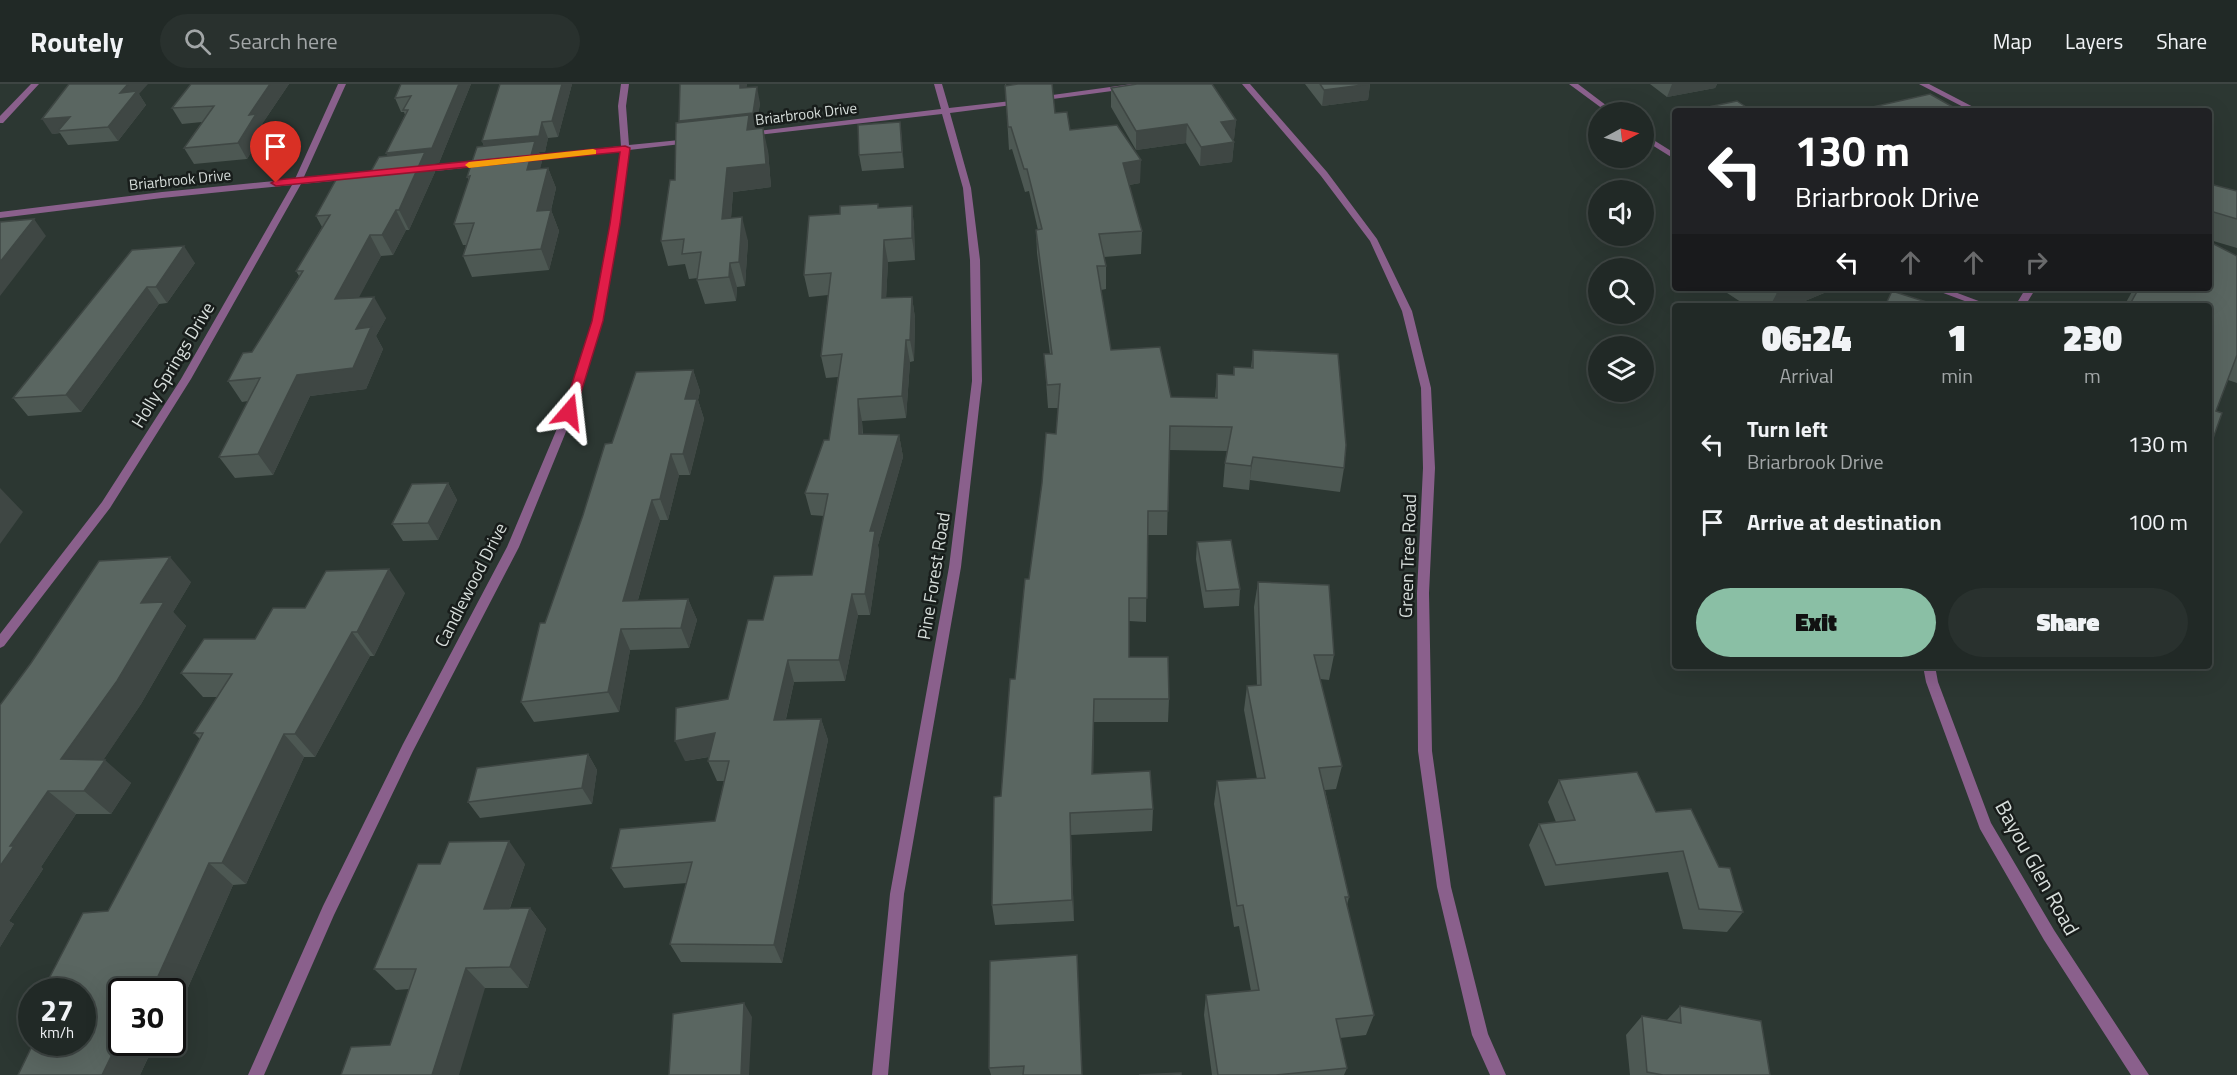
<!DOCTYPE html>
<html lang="en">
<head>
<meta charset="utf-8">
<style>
	:root { --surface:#212926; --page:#29312e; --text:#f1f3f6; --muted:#a2a6a7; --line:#3e4543; --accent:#8abfa5 }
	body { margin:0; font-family:"Titillium Web",sans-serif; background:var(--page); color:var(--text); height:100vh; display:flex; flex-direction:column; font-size:22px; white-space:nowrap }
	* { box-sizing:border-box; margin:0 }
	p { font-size:20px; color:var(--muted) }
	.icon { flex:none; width:33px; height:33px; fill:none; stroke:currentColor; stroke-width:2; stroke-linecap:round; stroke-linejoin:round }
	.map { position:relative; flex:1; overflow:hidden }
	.sheet { position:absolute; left:1672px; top:219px; width:540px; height:366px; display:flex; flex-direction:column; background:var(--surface); border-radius:6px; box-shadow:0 6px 24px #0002,0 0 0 2px var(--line) }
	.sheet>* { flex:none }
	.hud { position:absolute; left:1672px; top:24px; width:540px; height:183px; border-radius:6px; box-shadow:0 6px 24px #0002,0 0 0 2px var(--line); background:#202124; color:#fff; overflow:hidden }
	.needle { width:39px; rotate:83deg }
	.tools { position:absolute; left:1588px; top:18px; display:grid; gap:12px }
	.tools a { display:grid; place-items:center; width:66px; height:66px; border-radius:50%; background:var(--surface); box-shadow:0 6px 24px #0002,0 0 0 2px var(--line); font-size:30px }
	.speed { position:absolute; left:18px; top:894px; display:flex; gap:12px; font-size:30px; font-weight:700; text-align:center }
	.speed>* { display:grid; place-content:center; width:78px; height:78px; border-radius:50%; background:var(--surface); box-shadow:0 6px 24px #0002,0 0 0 2px var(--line); line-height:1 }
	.speed small { font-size:15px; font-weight:400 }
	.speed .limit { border:3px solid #111; border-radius:9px; background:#fff; color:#111 }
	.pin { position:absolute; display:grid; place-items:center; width:51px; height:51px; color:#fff; margin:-62px -26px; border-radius:50% 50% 50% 0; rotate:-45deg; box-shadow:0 0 6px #0007 }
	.pin .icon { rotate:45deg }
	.me { position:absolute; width:66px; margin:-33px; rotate:17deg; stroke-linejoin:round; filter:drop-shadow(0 0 4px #0008) }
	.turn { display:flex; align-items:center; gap:21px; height:126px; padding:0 24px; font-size:27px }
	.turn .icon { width:78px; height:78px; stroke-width:2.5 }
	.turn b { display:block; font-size:42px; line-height:51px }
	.lanes { display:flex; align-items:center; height:57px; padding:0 24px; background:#0003; justify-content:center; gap:30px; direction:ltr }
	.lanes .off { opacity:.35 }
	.eta { display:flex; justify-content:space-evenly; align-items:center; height:102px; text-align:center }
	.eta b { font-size:36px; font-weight:800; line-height:42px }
	.action { display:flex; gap:12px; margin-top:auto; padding:12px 24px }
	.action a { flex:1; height:69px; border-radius:36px; background:var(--accent); color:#111; font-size:24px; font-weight:800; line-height:69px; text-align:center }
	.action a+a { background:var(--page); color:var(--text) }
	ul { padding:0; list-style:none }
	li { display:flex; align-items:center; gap:18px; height:78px; padding:0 24px }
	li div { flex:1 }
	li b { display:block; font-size:22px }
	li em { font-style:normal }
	header { display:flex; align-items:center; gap:36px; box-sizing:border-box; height:84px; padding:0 30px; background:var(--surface); border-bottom:2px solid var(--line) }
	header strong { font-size:28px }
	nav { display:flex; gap:33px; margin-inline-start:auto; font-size:21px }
	.search { width:420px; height:54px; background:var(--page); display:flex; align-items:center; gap:15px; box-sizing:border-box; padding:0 21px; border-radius:33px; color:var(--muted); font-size:22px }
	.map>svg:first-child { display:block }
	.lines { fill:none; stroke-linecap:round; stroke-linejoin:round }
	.street { fill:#8a608c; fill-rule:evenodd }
	.wall { fill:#4d5853 }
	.shaded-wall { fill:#3f4744 }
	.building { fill:#5a6661; stroke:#3f4744; stroke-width:1.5 }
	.route { fill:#e11d48; stroke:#92132f; stroke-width:1.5 }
	.slow { fill:#f59e0b }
	.labels { text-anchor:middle; stroke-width:5; stroke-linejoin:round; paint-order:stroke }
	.far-street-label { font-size:15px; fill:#d7dedb; stroke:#181d1b }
	.street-label { font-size:18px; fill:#d7dedb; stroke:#181d1b }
	.near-street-label { font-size:21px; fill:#d7dedb; stroke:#181d1b }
</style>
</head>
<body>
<header>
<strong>Routely</strong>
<div class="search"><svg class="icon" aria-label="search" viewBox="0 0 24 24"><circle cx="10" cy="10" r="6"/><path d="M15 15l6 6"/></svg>Search here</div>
<nav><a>Map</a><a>Layers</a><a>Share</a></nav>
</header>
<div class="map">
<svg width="2237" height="991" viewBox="0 0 2237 991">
	<rect width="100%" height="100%" fill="#2c3732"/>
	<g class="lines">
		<!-- street -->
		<path class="street" d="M31 0H39L3 39H0V32Z
			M338 0H346L303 95 385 86 389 89 385 92 301 100 191 295 110 424 4 562 0 564V550L102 418 181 295 292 101 162 114 0 134V128L162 108 295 95Z
			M621 0H629L626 22 629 61 690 55 694 57 690 59 629 66 619 140 603 237 574 328 519 463 413 667 334 831 264 991H248L323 822 403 660 507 463 564 328 593 237 611 140 621 67 525 77 521 75 525 73 621 62 618 22Z
			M934 0H942L949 24 1020 16 1024 18 1020 20 950 29 971 104 980 176 982 297 961 483 904 810 888 991H872L890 810 949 483 972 297 970 176 963 104 942 30 749 52 745 50 749 48 941 25Z
			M1132 0H1153L1149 2 1038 17 1034 15 1038 13Z
			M1242 0H1250L1327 88 1377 155 1412 227 1431 304 1435 384 1429 509 1432 667 1451 803 1488 950 1506 991H1490L1472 951 1437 803 1418 667 1417 509 1423 384 1421 304 1402 227 1370 157 1321 92Z
			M1569 0H1578L1615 28H1607Z
			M1919 0H1929L1981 27H1971Z
			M1644 50 1676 70V76L1644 56Z
			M487 77H490V81L418 89 414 86 418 83Z
			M1930 204H1944L1992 222H1978Z
			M2026 204H2036L2025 222H2015Z
			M1923 582H1935L1938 598 1991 739 2054 846 2149 991H2131L2044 856 1980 745 1926 598Z"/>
	</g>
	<!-- wall -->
	<path class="wall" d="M191 0H289L262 40 265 46 247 75 194 80 184 64 202 38 182 40 172 24Z
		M401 0H471L439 79 431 80 435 88 409 146H406L393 171 381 172 358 214 386 234 376 252 383 265 366 305 310 312 273 391 235 394 219 373 248 317 242 318 228 297 252 268 299 192 296 187 322 143 316 132 369 91 388 72 386 69 405 31 404 28H401L395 14Z
		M572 0 558 53 548 54 545 68H539L542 77 540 84H548L556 104 551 126 559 147 549 186 472 193 463 172 466 161H463L454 140 469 96 467 93 484 62 482 57Z
		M680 0H747L746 4 760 19 756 45 768 67 771 103 733 108 731 134 748 157 745 202 737 203 736 217 705 220 697 196 698 194 689 195 685 180 668 182 661 157 675 96 679 39Z
		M1005 0 1055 29 1070 46 1140 99 1129 101 1142 147 1141 170 1104 173 1106 182V205L1101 206 1111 266 1171 313 1215 314 1217 290 1233 291 1234 283 1251 284 1253 266 1344 384 1340 408 1250 396 1249 406 1223 403 1225 379 1227 367 1169 366 1167 451H1147L1146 538 1129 537V573L1169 615 1168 638H1094L1093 690 1153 725 1152 747 1071 751 1074 837 995 841 992 821 1001 712 1029 495 1056 350 1058 324H1048L1044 270H1050L1037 169 1036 146H1038L1029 107 1025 108 1012 65 1009 66Z
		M1305 0H1370L1368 16 1322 22Z
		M1650 0H1717L1715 4 1667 13Z
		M1111 4 1236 36 1234 55 1232 56 1234 58 1232 78 1200 82 1186 59 1136 66 1111 23Z
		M139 10 146 21 118 57 68 61 60 49 52 50Z
		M900 38 904 84 862 87 859 71Z
		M2210 100 2237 107V164L2210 156Z
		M878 120V124L912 122 914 143 915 176 888 178 886 214 912 213 915 234 914 277 910 278 906 334 862 337 863 350 899 351 903 373 878 461 879 469 870 531H858L845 597 794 598 786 635H821L828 656 782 879 681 878 670 860 687 799 624 804 611 784 715 737 724 697H717L708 677 709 673 685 677 728 615 763 536 812 491 824 432 811 431 805 409 829 356 838 293 826 294 821 272 828 211 809 213 804 191 840 130Z
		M132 166 195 179 167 219 159 220 81 328 28 332 13 314Z
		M2237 172V299L2228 296 2216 327 2210 363V222H2124L2134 204H2210Z
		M1725 204H1836L1793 222H1747L1724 207Z
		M693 286 700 307 698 316 704 335 690 391H679L668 436H660L638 516 688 515 697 536 689 564 630 566 619 628 534 638 521 618 545 539Z
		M448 399 457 416 438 456 403 457 392 440Z
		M1197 458 1240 505 1239 522 1204 524 1196 475Z
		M191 498 173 528 186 542 141 620 103 676 131 699 111 730H76L41 783 43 785 9 837 14 840 0 863 31 579Z
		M1258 498 1334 571 1329 596 1320 595 1342 682 1336 705 1325 706 1349 813 1347 821 1374 931 1366 951 1340 954 1347 984 1344 991H1212L1204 931 1206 911 1251 907 1239 842 1234 843 1214 720 1217 697 1257 695 1244 626 1247 602H1257L1254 523Z
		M405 509 374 572H370L315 673H304L246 800 233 801 172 940V908H122V958H156L155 959 140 991H18L108 827 200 655 194 649 217 613H203L181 589 255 555Z
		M588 670 597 686 592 720 480 734 468 718Z
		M1559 696 1656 728 1719 783 1743 828 1727 848 1683 845 1668 788 1545 802 1529 761 1539 740 1556 738 1548 718Z
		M525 780 510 824H530L546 845 528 904H485L390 961 409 905 396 906 374 885Z
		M990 877 1082 991H991L989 984Z
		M1680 922 1770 991H1630L1626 951 1642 932 1667 936Z
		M32 928V955L21 949Z"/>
	<!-- shaded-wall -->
	<path class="shaded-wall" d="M128 0H148L139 10 146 21 118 57 108 43 120 9Z
		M270 0H289L262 40 265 46 247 75 238 59 249 31Z
		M459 0H471L439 79 431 80 435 88 409 146 399 126 393 83 386 69Z
		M562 0H572L558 53 552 37Z
		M740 0H747L743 20 740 4Z
		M1370 0 1368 16 1322 22 1324 6Z
		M1672 0H1717L1715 4 1667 13Z
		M757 3 760 19 756 45 683 53 679 37Z
		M70 33 58 47 60 49 52 50 42 35Z
		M1236 36 1234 55 1219 57 1221 38Z
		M542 38 548 54 545 68H539L542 77 535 106 488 74 482 57Z
		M900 38 902 54 904 84 902 68Z
		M1187 40 1186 59 1136 66V47Z
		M763 44 768 67 771 103 733 108 729 159 722 135 727 84Z
		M1234 58 1232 78 1200 82 1201 63Z
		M1141 76 1140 99 1123 102V79Z
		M548 84 556 104 548 138 551 126 559 147 549 186 541 165 537 127Z
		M912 122 914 143 915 176 912 154Z
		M396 126 406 146 393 171 382 151Z
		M742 133 748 157 745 202 739 178Z
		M34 135 46 152 0 212V178Z
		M370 151 381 172 347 236 335 215Z
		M884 156 888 178 885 236 882 214Z
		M184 162 195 179 167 219 156 203Z
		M730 179 737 203 736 217 729 193Z
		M147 203 159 220 81 328 66 311Z
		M1789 204H1836L1793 222H1770L1777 209Z
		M374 213 386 234 376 252 383 265 366 305 310 312 273 391 258 370 297 291 356 245Z
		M912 213 915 234 914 277 910 256Z
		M906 256 910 278 906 334 902 312Z
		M693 286 700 307 698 316 704 335 690 391 683 370 685 315Z
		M858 315 862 337 863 372 859 350Z
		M899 351 903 373 878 461 879 469 870 531 865 510 870 447Z
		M671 370 679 391 668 436 660 415Z
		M1253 373 1250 396 1249 406 1251 382Z
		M448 399 457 416 438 456 428 439Z
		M0 404 23 428 0 460Z
		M652 416 660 436 632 537 623 517Z
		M170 473 191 498 173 528 186 542 141 620 88 699 61 675 141 519Z
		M389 485 405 509 374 572 357 548Z
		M852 510 858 531 845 597 839 576Z
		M688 515 697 536 689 564 681 544Z
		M621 545 630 566 619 628 608 608Z
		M352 548 370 572 315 673 295 650Z
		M788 576 794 598 781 656 774 636Z
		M1094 615V638L1093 712 1092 690Z
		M821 635 828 656 782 879 774 861Z
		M715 649 724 670 685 677 675 657Z
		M284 650 304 673 246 800 222 779Z
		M588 670 597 686 592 720 582 704Z
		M105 676 131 699 111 730 84 707Z
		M48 707 76 730 41 783 43 785 9 837 14 840 0 863V782L10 762Z
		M1070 729 1071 751 1074 837 1072 816Z
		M509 757 525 780 502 846 484 825Z
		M209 779 233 801 172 940V908H151Z
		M530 824 546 845 528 904 510 883Z
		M466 884 485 904 459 991H432Z
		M744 919 752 933 749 991H741Z
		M122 950V958H155L140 991H102Z"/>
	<!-- building -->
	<path class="building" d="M69 0H128L120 9 137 7 108 43 58 47 70 33 42 35Z
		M191 0H270L249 31 256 30 238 59 184 64 214 22 172 24Z
		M401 0H459L432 64 386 69 408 26H403L411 12 395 14Z
		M500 0H562L552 37 542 38 539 52 482 57Z
		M680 0H740V4L757 3 753 29 679 37Z
		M1018 0H1052L1055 29 1067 28 1070 46 1117 41 1141 76 1123 79 1142 147 1099 150 1106 182H1097L1111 266 1160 263 1171 313 1217 314V290L1234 291V283L1253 284V266L1338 270 1346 361 1344 384 1253 373 1251 382 1225 379 1232 343 1170 342 1168 427H1148L1147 514H1129V573H1168L1169 615H1094L1092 690 1150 687 1153 725 1070 729 1072 816 992 821 994 713 1001 712 1010 595H1015L1025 495H1029L1042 399 1046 349 1056 350 1060 300 1047 301 1044 270H1052L1036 146 1042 145 1027 85H1024L1011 43H1008L1005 2Z
		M1137 0H1212L1236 36 1221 38 1234 58 1201 63 1187 40 1136 47 1111 4Z
		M1320 0H1370L1324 6Z
		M1930 10 1960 27H1855Z
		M1737 17 1752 27H1708L1704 24Z
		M749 31 747 46 763 44 766 80 727 84 722 135 742 133 739 178 730 179 729 193 697 196 701 168 682 170 684 155 661 157 670 96H675L676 39Z
		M900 38 902 68 859 71 858 41Z
		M535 57 527 86 548 84 537 127 551 126 541 165 463 172 474 139 454 140 470 92 467 93 477 63Z
		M425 68 399 126H396L382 151H370L335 215 374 213 356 245 371 243 353 284 297 291 258 370 219 373 260 294 228 297 243 269 252 268 303 187H296L330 131 316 132 337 94 369 91 379 73Z
		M2210 100 2237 107V135L2210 127Z
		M878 120V124L912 122V154L884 156 882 214 912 213 910 256H906L902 312 858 315 859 350 899 351 870 447H875L865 510H852L839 576H788L774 636 821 635 774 861 670 860 692 778 611 784 620 745 715 737 729 677H708L715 649 675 657 676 624 728 615 748 536H763L774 492 812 491 828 410 805 409 824 356H829L842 270 821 272 831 189 804 191 809 132 840 130V122Z
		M34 135 0 178V138Z
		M2210 158 2237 172V271L2216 327 2222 329 2210 363V222H2129L2139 204H2210Z
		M184 162 156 203H147L66 311 13 314 132 166Z
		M1769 204H1789L1777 209Z
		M1892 207 1939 222H1885Z
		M693 286 685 315H697L683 370H671L660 415 652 416 623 517 688 515 681 544 621 545 608 608 521 618 540 539H545L583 431 605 360 612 359 636 288Z
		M448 399 428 439 392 440 412 400Z
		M1231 456 1240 505 1206 507 1197 458Z
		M170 473 141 519 164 518 117 597 61 675 105 676 84 707H48L10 762H14L0 782V621L31 579 99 477Z
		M389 485 357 548H352L295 650H284L222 779H209L151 908H122V950L102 991H18L34 958H82V908H42L83 829 108 827 203 649H194L232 590 181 589 204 555H255L273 524H305L326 487Z
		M1258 498 1329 501 1334 571H1314L1342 682 1319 684 1349 813H1345L1374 931 1336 935 1347 984 1276 991H1218L1206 911 1259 906 1243 821 1237 822 1217 697 1265 694 1247 602 1261 601Z
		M588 670 582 704 468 718 477 684Z
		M1637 688 1656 728 1691 725 1719 783 1730 784 1743 828 1699 825 1683 767 1556 781 1539 740 1575 736 1559 696Z
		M509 757 484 825 530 824 510 883 466 884 432 991H341L351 963 390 961 416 885H374L418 780H440L449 758Z
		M1077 871 1082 991H1023L1024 982 989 984 990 877Z
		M744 919 741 991H669L673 930Z
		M1680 922 1761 937 1770 991H1663L1647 988 1642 932 1681 939Z
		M32 928V948L21 949Z
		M1181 989V991H1139Z"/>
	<!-- route -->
	<path class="route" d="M625 62 630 64 620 140 603 237 575 328 569 332 563 328 592 237 610 140 620 68 276 102 271 99 276 96Z"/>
	<!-- slow -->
	<path class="slow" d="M593 65 596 66V70L469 84 465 81 469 78Z"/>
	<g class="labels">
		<!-- far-street labels -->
		<g class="far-street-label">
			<text transform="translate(806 30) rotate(-7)" y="5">Briarbrook Drive</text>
			<text transform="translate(180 96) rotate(-6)" y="5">Briarbrook Drive</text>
		</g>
		<!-- street labels -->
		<g class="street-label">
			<text transform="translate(173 281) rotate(-59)" y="6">Holly Springs Drive</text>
			<text transform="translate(1408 472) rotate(-88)" y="6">Green Tree Road</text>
			<text transform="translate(934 492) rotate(-81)" y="6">Pine Forest Road</text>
			<text transform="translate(471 501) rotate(-63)" y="6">Candlewood Drive</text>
		</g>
		<!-- near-street labels -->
		<g class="near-street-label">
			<text transform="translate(2037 784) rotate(61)" y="7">Bayou Glen Road</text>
		</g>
	</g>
</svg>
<div class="tools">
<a><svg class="needle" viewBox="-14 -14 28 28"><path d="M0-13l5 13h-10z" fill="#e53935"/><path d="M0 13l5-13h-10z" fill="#a2a6a7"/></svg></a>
<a><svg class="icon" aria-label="sound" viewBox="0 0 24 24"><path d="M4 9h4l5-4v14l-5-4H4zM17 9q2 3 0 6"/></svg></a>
<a><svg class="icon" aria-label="search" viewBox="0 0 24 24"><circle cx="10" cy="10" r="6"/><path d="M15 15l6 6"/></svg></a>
<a><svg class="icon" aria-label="layers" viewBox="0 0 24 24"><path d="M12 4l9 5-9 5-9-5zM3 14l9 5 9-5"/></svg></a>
</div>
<div class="speed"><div>27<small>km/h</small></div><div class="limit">30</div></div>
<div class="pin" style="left:276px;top:99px;background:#d93025"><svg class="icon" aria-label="arrive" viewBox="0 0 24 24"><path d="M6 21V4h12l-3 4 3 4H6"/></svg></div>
<svg class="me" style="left:569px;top:328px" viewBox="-20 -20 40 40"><path d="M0-17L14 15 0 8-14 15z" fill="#e11d48" stroke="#fff" stroke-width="4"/></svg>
<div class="hud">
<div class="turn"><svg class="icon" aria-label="left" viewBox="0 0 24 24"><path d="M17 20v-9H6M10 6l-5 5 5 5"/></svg><div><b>130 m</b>Briarbrook Drive</div></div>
<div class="lanes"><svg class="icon" aria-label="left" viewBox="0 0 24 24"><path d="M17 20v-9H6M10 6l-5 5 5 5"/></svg><svg class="icon off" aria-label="ahead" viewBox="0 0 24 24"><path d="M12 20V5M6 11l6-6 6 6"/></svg><svg class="icon off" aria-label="ahead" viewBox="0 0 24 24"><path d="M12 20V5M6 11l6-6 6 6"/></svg><svg class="icon off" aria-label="right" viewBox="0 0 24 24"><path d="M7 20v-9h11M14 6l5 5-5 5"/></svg></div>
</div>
<section class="sheet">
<div class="eta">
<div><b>06:24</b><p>Arrival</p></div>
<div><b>1</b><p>min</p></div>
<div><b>230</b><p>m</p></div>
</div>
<ul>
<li><svg class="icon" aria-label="left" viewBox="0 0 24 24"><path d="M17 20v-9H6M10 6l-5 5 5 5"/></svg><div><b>Turn left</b><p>Briarbrook Drive</p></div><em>130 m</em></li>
<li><svg class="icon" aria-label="arrive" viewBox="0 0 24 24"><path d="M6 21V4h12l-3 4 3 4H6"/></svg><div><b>Arrive at destination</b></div><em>100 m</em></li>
</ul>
<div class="action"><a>Exit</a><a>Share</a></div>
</section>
</div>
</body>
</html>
